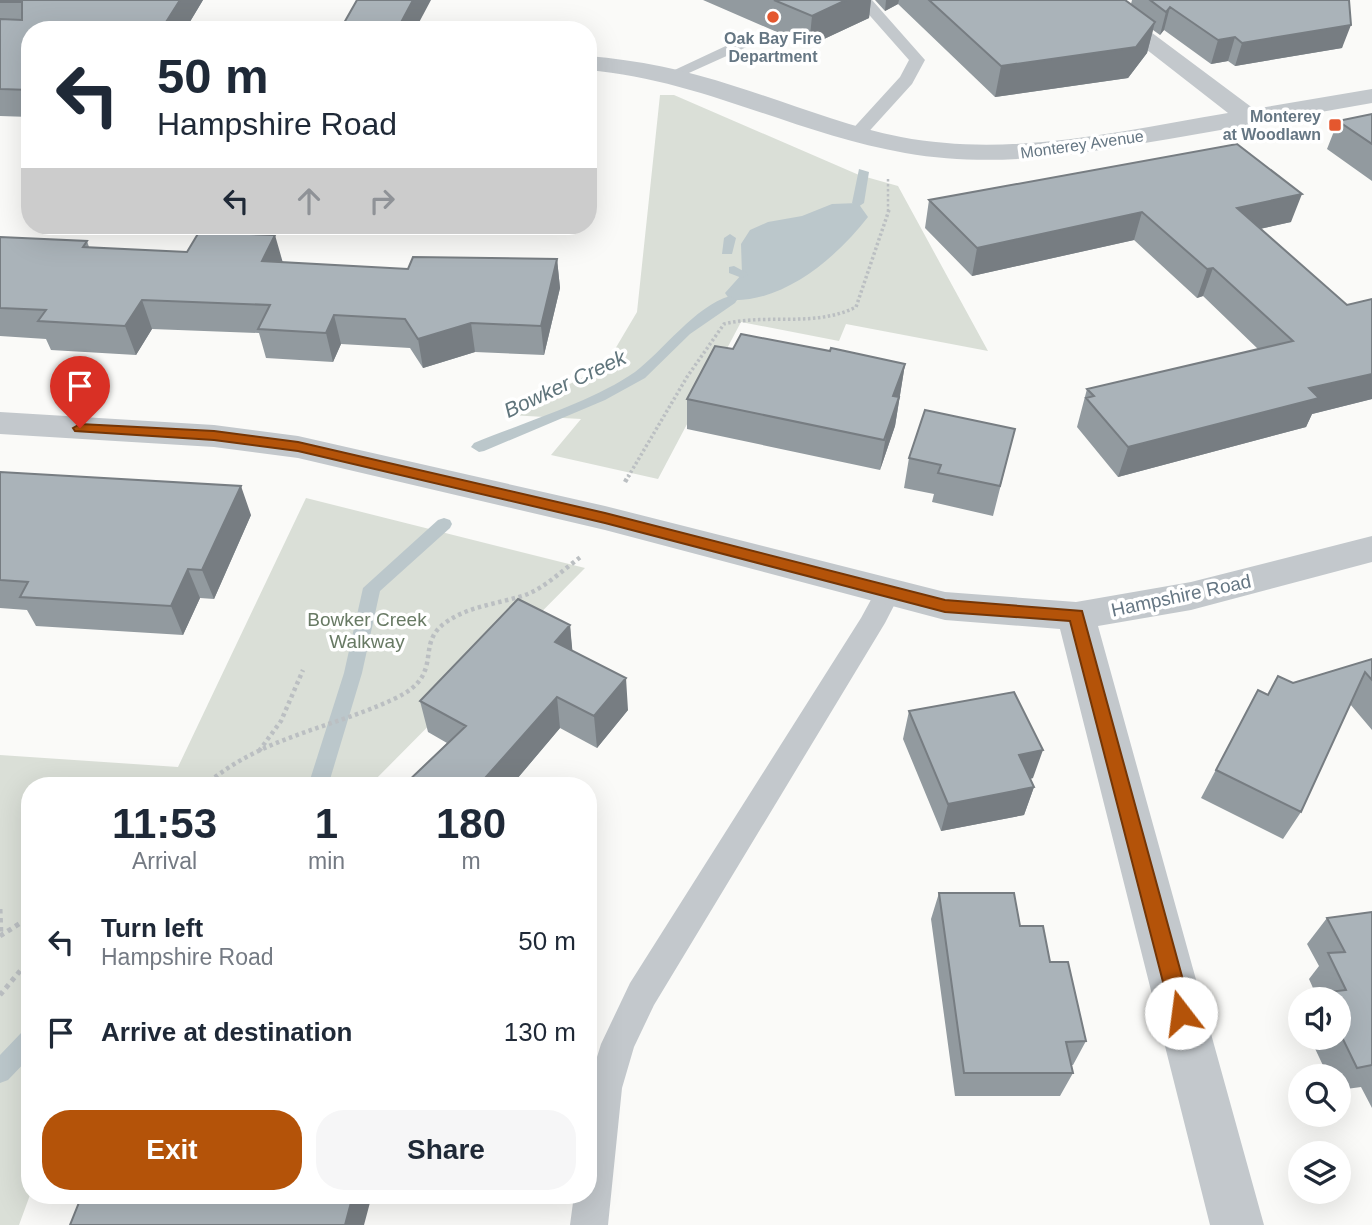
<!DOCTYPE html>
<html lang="en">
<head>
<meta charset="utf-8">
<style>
	:root { --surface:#fff; --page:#f6f6f7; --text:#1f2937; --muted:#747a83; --accent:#b45309 }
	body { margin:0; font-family:Arial,sans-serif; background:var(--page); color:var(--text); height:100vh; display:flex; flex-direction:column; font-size:26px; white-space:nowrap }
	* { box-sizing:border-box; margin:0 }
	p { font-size:23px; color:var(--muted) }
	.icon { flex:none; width:38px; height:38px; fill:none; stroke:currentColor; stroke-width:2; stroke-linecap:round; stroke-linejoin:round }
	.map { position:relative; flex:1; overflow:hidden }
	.panel { position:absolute; left:21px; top:777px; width:576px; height:427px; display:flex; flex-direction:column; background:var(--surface); border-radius:28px; box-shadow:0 7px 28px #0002 }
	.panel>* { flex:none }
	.top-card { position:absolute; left:21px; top:21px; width:576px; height:214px; border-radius:28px; box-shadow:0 7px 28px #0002; background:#fff; color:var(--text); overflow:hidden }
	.buttons { position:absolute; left:1288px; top:987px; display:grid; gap:14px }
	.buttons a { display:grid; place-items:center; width:63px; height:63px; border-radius:50%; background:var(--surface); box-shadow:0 7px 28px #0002; font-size:35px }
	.pin { position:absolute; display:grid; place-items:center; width:60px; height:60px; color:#fff; margin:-72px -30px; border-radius:50% 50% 50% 0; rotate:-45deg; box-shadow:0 0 7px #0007 }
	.pin .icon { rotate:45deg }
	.me { position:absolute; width:77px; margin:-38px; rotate:345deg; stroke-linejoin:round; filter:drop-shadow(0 0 5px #0008) }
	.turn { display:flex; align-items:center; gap:24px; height:147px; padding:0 21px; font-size:32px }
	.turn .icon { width:91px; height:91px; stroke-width:2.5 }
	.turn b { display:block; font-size:49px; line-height:60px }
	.lanes { display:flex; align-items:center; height:66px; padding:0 21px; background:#0003; justify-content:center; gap:35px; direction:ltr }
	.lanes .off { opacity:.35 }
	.eta { display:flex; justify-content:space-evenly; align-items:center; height:119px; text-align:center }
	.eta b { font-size:42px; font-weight:700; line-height:49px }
	.primary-button { display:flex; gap:14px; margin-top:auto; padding:14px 21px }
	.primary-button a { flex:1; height:80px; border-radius:28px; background:var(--accent); color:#fff; font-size:28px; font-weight:700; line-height:80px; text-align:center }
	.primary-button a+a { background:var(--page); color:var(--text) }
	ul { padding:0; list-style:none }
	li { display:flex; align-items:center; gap:21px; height:91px; padding:0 21px }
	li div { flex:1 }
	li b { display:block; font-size:26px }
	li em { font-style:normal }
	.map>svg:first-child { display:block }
	.green { fill:#dadfd7 }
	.water { fill:#bbc7cb }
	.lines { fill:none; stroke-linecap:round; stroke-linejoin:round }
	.stream { fill:#bbc7cb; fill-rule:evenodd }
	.path-far3 { stroke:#bbbfc2; stroke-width:2.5; stroke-dasharray:2.5 2.5; stroke-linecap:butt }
	.path-far2 { stroke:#bbbfc2; stroke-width:3.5; stroke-dasharray:2.5 2.5; stroke-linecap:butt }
	.path-far1 { stroke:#bbbfc2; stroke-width:4.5; stroke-dasharray:3.5 3.5; stroke-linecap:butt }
	.path { stroke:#bbbfc2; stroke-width:5; stroke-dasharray:4.5 4.5; stroke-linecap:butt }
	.service { fill:#c3c8cc; fill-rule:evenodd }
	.minor { fill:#c3c8cc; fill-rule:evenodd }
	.wall { fill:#929a9f }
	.shaded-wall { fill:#777d82 }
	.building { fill:#aab3b9; stroke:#777d82; stroke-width:2 }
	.route { fill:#b45309; stroke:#753606; stroke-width:2 }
	.poi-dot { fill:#e4572e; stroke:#fff; stroke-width:2.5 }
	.labels { text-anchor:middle; stroke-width:7; stroke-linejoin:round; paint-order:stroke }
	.far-poi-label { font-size:16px; font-weight:bold; fill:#657683; stroke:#fff }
	.far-street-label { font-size:16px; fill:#657683; stroke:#fff }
	.street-label { font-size:19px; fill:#657683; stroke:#fff }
	.park-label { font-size:19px; fill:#687a64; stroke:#fff }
	.water-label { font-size:21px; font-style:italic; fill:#60757c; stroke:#fff }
</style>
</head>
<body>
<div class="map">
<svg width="1372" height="1225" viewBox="0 0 1372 1225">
	<rect width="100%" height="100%" fill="#fafaf8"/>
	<!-- green -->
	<path class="green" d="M660 95H674L859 175 898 186 988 351 846 324 839 341 741 322 658 479 551 455 581 419 509 415 605 366 637 312Z
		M306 498 585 568 369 786H30V1195L19 1225H0V755L178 767Z"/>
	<!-- water -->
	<path class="water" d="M858 203 868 217C837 257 784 303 730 300L725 293 742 274 741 244 750 230 768 222 802 216 832 204Z"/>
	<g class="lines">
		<!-- stream -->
		<path class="stream" d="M859 169 869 172 864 203 858 207 852 203Z
			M730 234 736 238 732 254H722L724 238Z
			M734 266 749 274 742 278 729 273V267Z
			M730 296 737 300 735 303 690 334 645 378 605 400 484 451 479 452 471 447 474 443C522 423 592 402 635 372 663 351 695 306 730 296Z
			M444 518 450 520 452 524 450 528 380 591 362 673 328 786H308L344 673 363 588 438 520Z
			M30 1029V1057L8 1080 0 1083V1055L22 1032Z"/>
		<!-- path-far3 -->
		<path class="path-far3" d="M888 179V212"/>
		<!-- path-far2 -->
		<path class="path-far2" d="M628 477 687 377 724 324C768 313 814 328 856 307L889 210"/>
		<!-- path-far1 -->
		<path class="path-far1" d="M625 482 629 475
			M259 751 281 721 303 670
			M204 786C262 736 331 729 396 698 446 674 414 645 445 623 468 606 498 604 525 595 545 588 565 568 582 556"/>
		<!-- path -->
		<path class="path" d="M0 909 1 936
			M0 936 30 917
			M0 995 30 959"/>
		<!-- service -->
		<path class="service" d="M856 0H872L925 60 912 84 863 138 857 139 848 134 900 77 909 60Z
			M745 37 751 39V45L680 77 674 79 666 74Z
			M888 583 897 585 901 592 885 623 654 1005 634 1047 622 1088 608 1225H570L574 1195H588V1086L601 1044 630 983 861 618 879 585Z"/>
		<!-- minor -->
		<path class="minor" d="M1083 0H1108L1254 109 1372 89V103C1304 115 1237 127 1169 139 1078 154 998 169 905 153 795 134 702 80 588 70V56C638 60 686 70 734 86 789 103 844 126 901 137 1012 158 1120 131 1228 113Z
			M0 412 214 425 298 436 605 506 945 592 1076 602 1191 582 1372 536V562L1191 610 1098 626 1264 1225H1210L1060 629 945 620 605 530 298 458 214 447 0 434Z"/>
	</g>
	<!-- wall -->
	<path class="wall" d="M0 0H203L185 30H30V117L0 116Z
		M703 0H871L869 18 809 46Z
		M875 0H1125L1131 4 1132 0H1349L1342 48 1235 66 1228 61 1211 64 1164 30 1160 35 1153 30 1147 53 1128 78 995 97 898 4 885 11Z
		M1372 114V181L1327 149 1338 121Z
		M1237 144 1291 222 1260 229 1347 305 1372 299V399L1312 414 1306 427 1118 477 1077 427 1087 389 1258 349 1203 296 1197 298 1134 240 972 276 925 228 929 200Z
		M0 237 87 241 89 247 283 263 408 269 557 259 560 288 544 355 475 352 423 368 410 348 341 344 333 362 266 358 259 333 152 329 136 355 51 350 46 339 0 336Z
		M733 349 830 351 905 364 895 426 880 470 687 429V399Z
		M1015 429 993 516 932 502 934 494 904 488 909 458Z
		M0 472 251 515 214 599 200 598 183 635 36 626 27 610 0 608Z
		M570 625 572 651 628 710 597 748 560 728 511 786H403L447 743 428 732 420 701Z
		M1372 659V730L1350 704 1301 812 1283 839 1201 798 1258 690 1268 695 1293 683Z
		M909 711 1033 778 1030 779 1034 787 1024 815 941 831 903 739Z
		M939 893 1020 926 1050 962 1086 1041 1073 1065H1071L1073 1073 1060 1096H955L931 919Z
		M1372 912V1108L1361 1087 1339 1090V1076H1328L1310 1038H1339V999H1315L1317 997 1309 979 1319 966 1307 944 1327 918Z"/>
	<!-- shaded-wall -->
	<path class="shaded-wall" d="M180 0H203L185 30H161Z
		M413 0H431L415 30H397Z
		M846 0H871L869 18 809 46 812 16Z
		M886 0H899L898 4 885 11Z
		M1170 7 1164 30 1160 35 1166 12Z
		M1155 22 1147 53 1128 78 995 97 1001 66Z
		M1351 25 1342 48 1235 66 1242 43Z
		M1235 37 1228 61 1211 64 1218 40Z
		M1302 194 1291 222 1227 236 1237 208Z
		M1142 212 1134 240 972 276 977 248Z
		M275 235 283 263 262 261Z
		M557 259 560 288 544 355 541 326Z
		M1213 268 1203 296 1197 298 1207 269Z
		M142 300 152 329 136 355 125 326Z
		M334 315 341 344 333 362 326 333Z
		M471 323 475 352 423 368 418 339Z
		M905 364 895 426 880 470 893 396Z
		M1372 374V399L1312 414 1306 427 1118 477 1128 447 1309 388Z
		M241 486 251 515 214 599 202 570Z
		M188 569 200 598 183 635 171 606Z
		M570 625 573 657 555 642Z
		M626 678 628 710 597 748 594 716Z
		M557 697 560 728 511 786H478Z
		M1043 750 1033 778 1010 783 1019 755Z
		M1034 787 1024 815 941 831 948 804Z
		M353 1195H372L364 1225H345Z"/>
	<!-- building -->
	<path class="building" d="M0 0H180L161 30H30V90L0 89V19L22 20V2H0Z
		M357 0H413L397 30H340Z
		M774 0H846L812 16Z
		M929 0H1125L1155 22 1136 47 1001 66Z
		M1150 0H1349L1351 25 1242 43 1235 37 1218 40 1170 7 1166 12Z
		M1372 114V144L1338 121Z
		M1237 144 1302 194 1237 208 1347 305 1372 299V374L1309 388 1319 398 1128 447 1086 398 1094 396 1087 389 1293 341 1213 268 1207 269 1142 212 977 248 929 200Z
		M199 232 275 235 262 261 408 269 413 257 557 259 541 326 471 323 418 339 405 319 334 315 326 333 258 329 270 305 142 300 125 326 38 321 46 310 0 308V237L87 241 83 247 187 252Z
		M741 334 830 351 831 348 905 364 893 396 899 397 884 440 687 399 715 346 733 349Z
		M925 410 1015 429 1000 486 938 473 941 465 909 458Z
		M0 472 241 486 202 570 188 569 171 606 20 597 28 582 0 580Z
		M518 599 570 625 555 642 626 678 594 716 557 697 478 786H403L466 726 420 701Z
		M1372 659V680L1365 672 1301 812 1216 770 1258 690 1268 695 1278 676 1293 683Z
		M1014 692 1043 750 1019 755 1034 787 948 804 909 711Z
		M939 893H1014L1020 926H1043L1050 962H1068L1086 1041 1066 1042 1073 1073H964Z
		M1372 912V1065L1357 1068 1339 1031V999H1323L1320 993 1346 990 1328 953 1345 952 1327 918Z
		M82 1195H353L345 1225H70Z"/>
	<!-- route -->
	<path class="route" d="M80 424 214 431 298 442 605 513 945 600 1082 611 1192 1013 1189 1020 1181 1023 1174 1020 1171 1013 1070 621 945 612 605 523 298 451 214 440 75 431 73 428Z"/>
	<!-- markers -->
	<g class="poi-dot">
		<circle cx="773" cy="17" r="7"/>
		<rect x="1328" y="118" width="14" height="14" rx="3.5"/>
	</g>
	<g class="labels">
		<!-- far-poi labels -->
		<g class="far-poi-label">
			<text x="773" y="44">Oak Bay Fire<tspan x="773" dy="18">Department</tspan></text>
			<text x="1321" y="122" text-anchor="end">Monterey<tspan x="1321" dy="18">at Woodlawn</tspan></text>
		</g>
		<!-- far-street labels -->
		<g class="far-street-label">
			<text transform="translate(1082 144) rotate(-8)" y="6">Monterey Avenue</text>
		</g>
		<!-- street labels -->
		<g class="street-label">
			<text transform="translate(1181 595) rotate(-12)" y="7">Hampshire Road</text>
		</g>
		<!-- park labels -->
		<g class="park-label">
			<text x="367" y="626">Bowker Creek<tspan x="367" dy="22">Walkway</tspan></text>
		</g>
		<!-- water labels -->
		<g class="water-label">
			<text transform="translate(565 384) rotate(-25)" y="7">Bowker Creek</text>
		</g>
	</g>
</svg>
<div class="buttons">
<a><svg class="icon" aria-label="sound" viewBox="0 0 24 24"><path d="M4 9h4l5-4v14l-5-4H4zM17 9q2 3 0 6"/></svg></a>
<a><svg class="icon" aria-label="search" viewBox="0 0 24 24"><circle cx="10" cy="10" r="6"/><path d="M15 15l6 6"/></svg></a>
<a><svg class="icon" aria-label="layers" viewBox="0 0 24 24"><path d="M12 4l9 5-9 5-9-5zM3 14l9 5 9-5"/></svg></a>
</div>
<div class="pin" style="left:80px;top:428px;background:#d93025"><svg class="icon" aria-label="arrive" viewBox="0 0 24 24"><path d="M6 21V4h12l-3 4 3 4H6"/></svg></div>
<svg class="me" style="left:1181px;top:1013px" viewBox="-20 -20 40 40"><circle r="19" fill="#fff"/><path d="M0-13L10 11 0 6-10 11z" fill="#b45309"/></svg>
<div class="top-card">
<div class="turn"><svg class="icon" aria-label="left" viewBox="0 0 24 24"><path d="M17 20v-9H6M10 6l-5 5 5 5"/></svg><div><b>50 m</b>Hampshire Road</div></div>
<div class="lanes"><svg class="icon" aria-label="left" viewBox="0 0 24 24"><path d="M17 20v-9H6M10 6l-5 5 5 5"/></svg><svg class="icon off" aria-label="ahead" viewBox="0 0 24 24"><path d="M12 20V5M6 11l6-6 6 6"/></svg><svg class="icon off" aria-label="right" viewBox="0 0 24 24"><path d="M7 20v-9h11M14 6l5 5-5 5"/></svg></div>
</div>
<section class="panel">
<div class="eta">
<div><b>11:53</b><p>Arrival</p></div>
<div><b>1</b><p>min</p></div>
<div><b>180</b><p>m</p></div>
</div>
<ul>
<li><svg class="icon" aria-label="left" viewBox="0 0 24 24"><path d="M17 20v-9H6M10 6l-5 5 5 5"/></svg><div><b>Turn left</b><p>Hampshire Road</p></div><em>50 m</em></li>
<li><svg class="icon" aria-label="arrive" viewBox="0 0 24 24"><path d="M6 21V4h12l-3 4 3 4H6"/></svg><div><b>Arrive at destination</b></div><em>130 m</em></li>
</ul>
<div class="primary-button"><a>Exit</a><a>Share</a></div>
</section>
</div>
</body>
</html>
